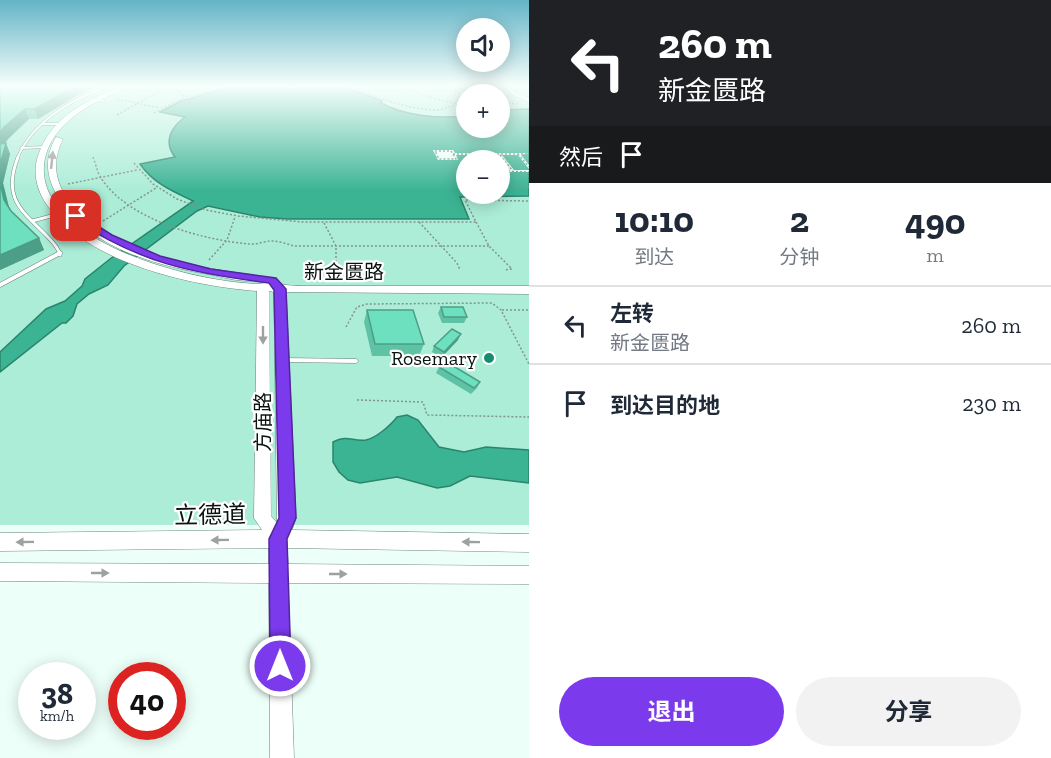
<!DOCTYPE html>
<html lang="zh">
<head>
<meta charset="utf-8">
<style>
	:root { --surface:#fff; --page:#f2f2f3; --text:#1f2937; --muted:#747a83; --line:#e0e1e3; --accent:#7c3aed }
	body { margin:0; font-family:"Zilla Slab","Noto Sans SC",serif; background:var(--page); color:var(--text); height:100vh; display:flex; flex-direction:column; font-size:22px; white-space:nowrap }
	* { box-sizing:border-box; margin:0 }
	p { font-size:20px; color:var(--muted) }
	.icon { flex:none; width:33px; height:33px; fill:none; stroke:currentColor; stroke-width:2; stroke-linecap:round; stroke-linejoin:round }
	.map { position:relative; flex:1; overflow:hidden }
	.sheet { display:flex; flex-direction:column; background:var(--surface); width:522px }
	.sheet>* { flex:none }
	.guide { background:#202124; color:#fff; overflow:hidden }
	.controls { position:absolute; left:456px; top:18px; display:grid; gap:12px }
	.controls a { display:grid; place-items:center; width:54px; height:54px; border-radius:50%; background:var(--surface); box-shadow:0 3px 15px #0003; font-size:30px }
	.speed { position:absolute; left:18px; top:662px; display:flex; gap:12px; font-size:30px; font-weight:700; text-align:center }
	.speed>* { display:grid; place-content:center; width:78px; height:78px; border-radius:50%; background:var(--surface); box-shadow:0 3px 15px #0003; line-height:1 }
	.speed small { font-size:15px; font-weight:400 }
	.speed .limit { border:9px solid #d22; background:#fff; color:#111 }
	.pin { position:absolute; display:grid; place-items:center; width:51px; height:51px; color:#fff; margin:-26px; border-radius:12px; box-shadow:0 3px 9px #0006 }
	.me { position:absolute; width:66px; margin:-33px; rotate:0deg; stroke-linejoin:round; filter:drop-shadow(0 0 4px #0008) }
	.turn { display:flex; align-items:center; gap:21px; height:126px; padding:0 30px; font-size:27px }
	.turn .icon { width:78px; height:78px; stroke-width:2.5 }
	.turn b { display:block; font-size:42px; line-height:51px }
	.then { display:flex; align-items:center; height:57px; padding:0 30px; background:#0003; gap:12px; font-size:22px }
	.eta { display:flex; justify-content:space-evenly; align-items:center; height:102px; text-align:center }
	.eta b { font-size:36px; font-weight:700; line-height:42px }
	.action { display:flex; gap:12px; margin-top:auto; padding:12px 30px }
	.action a { flex:1; height:69px; border-radius:36px; background:var(--accent); color:#fff; font-size:24px; font-weight:700; line-height:69px; text-align:center }
	.action a+a { background:var(--page); color:var(--text) }
	ul { padding:0; list-style:none }
	li { display:flex; align-items:center; gap:18px; height:78px; padding:0 30px; border-top:2px solid var(--line) }
	li div { flex:1 }
	li b { display:block; font-size:22px }
	li em { font-style:normal }
	main { display:flex; flex:1; min-height:0 }
	.map>svg:first-child { display:block }
	.green { fill:#acedd7; fill-rule:evenodd }
	.water { fill:#3bb494; stroke:#2c846c; stroke-width:1.5; fill-rule:evenodd }
	.pier { fill:#ecfff8 }
	.lines { fill:none; stroke-linecap:round; stroke-linejoin:round }
	.lane-far2-casing { stroke:#678379; stroke-width:3 }
	.lane-far1-casing { stroke:#678379; stroke-width:4 }
	.lane-casing { stroke:#678379; stroke-width:5 }
	.secondary-casing { stroke:#678379; stroke-width:1 }
	.path { stroke:#84938e; stroke-width:1.5; stroke-dasharray:2 2; stroke-linecap:butt }
	.lane-far2 { stroke:#fff; stroke-width:2 }
	.lane-far1 { stroke:#fff; stroke-width:3 }
	.lane { stroke:#fff; stroke-width:4 }
	.secondary { fill:#fff; fill-rule:evenodd }
	.wall { fill:#5ec2a4 }
	.shaded-wall { fill:#4c9e86 }
	.building { fill:#6de1bf; stroke:#4c9e86; stroke-width:1.5 }
	.oneway { fill:#9da19f }
	.route { fill:#7c3aed; stroke:#51269a; stroke-width:1.5 }
	.poi-dot { fill:#148d71; stroke:#fff; stroke-width:2 }
	.labels { text-anchor:middle; stroke-width:4.5; stroke-linejoin:round; paint-order:stroke }
	.street-label { font-size:20px; fill:#091310; stroke:#fff }
	.poi-label { font-size:20px; fill:#091310; stroke:#fff; text-anchor:end }
	.near-street-label { font-size:24px; fill:#091310; stroke:#fff }
</style>
</head>
<body>
<main>
<div class="map">
<svg width="529" height="758" viewBox="0 0 529 758">
	<rect width="100%" height="100%" fill="#ecfff8"/>
	<!-- green -->
	<path class="green" d="M0 85H529V525H0ZM466 94H500V128H466ZM466 160H500V194H466Z"/>
	<!-- water -->
	<path class="water" d="M222 85H265L291 89 313 85 337 86 348 88 382 101 381 103C405 116 439 119 466 116V128H500V110L529 109V196L460 197 469 219H287L260 217 208 206 197 211 124 266 108 285 89 294 77 304 73 316 66 323H62L0 372V352L46 309 65 301 82 286 85 279 110 259 193 201C172 191 153 183 140 164L175 157C163 142 171 127 185 117L160 112 181 101 224 89ZM466 160H500V194H466Z
		M407 415 418 420 439 447 464 452 486 447 529 450V483L470 476 450 486 437 488 397 477 360 483 348 480 339 472 333 462V442C348 434 352 442 366 440 376 438 391 425 397 417Z"/>
	<!-- pier -->
	<path class="pier" d="M433 150H453L455 153H529L521 155 529 165V169L518 155H502L514 170H529V172H500L509 170 498 155H481L484 160H480L476 155H456L458 160H438Z"/>
	<g class="lines">
		<defs>
			<path id="lane-far2" d="M96 100 104 101
				M43 124H61
				M21 148 45 147
				M17 159C33 120 73 99 110 85"/>
			<path id="lane-far1" d="M18 157C2 198 21 210 47 236 53 242 59 249 60 255
				M32 221 59 214"/>
			<path id="lane" d="M0 285 60 253
				M286 360 356 361"/>
			<path id="secondary" d="M126 85H134C125 90 114 93 105 98 87 106 70 117 58 132 45 148 40 168 47 188 70 250 198 282 258 284 264 284 268 281 275 281 280 281 281 285 286 285 294 286 302 286 309 286H529V294L286 292 296 518 292 530 529 534V552L287 548 288 564 529 566V584L288 583 294 758H270L269 583 0 581V563L269 564V548L0 551V533L262 530 254 518 257 291C191 286 87 263 47 205 36 189 32 171 39 153 52 116 91 97 126 85ZM269 291 274 292 277 523 271 516Z
				M503 85H509L515 92 529 98V102L511 94Z
				M56 137 63 139C53 159 54 177 65 195 101 253 192 267 254 275L259 278 258 280C244 283 226 278 213 275 158 266 88 248 58 197 46 177 44 158 56 137Z"/>
		</defs>
		<!-- lane-far2 casing -->
		<use href="#lane-far2" class="lane-far2-casing"/>
		<!-- lane-far1 casing -->
		<use href="#lane-far1" class="lane-far1-casing"/>
		<!-- lane casing -->
		<use href="#lane" class="lane-casing"/>
		<!-- secondary casing -->
		<use href="#secondary" class="secondary-casing"/>
		<!-- path -->
		<path class="path" d="M169 85 185 97
			M349 85C377 97 404 109 435 110 446 110 454 103 466 104
			M401 85C419 94 436 101 456 103L459 97 466 95
			M444 85 462 95
			M469 94H481
			M375 96 394 103
			M117 99 160 108
			M500 103 520 104
			M154 113 185 97 239 85
			M117 115 150 96 185 85
			M435 151H451L456 159H439Z
			M453 154H529
			M478 154 482 160
			M518 154 529 167
			M500 155 512 170
			M93 157C96 164 97 172 101 178 128 220 203 240 249 244 257 245 264 241 272 241 279 241 287 244 294 246H489
			M134 163 153 184 177 199 206 210 238 216 303 222H476L465 200 529 201
			M500 171 529 172
			M68 184 137 170
			M500 188 529 187
			M470 194 474 199
			M103 221 156 188
			M419 222 457 263 460 270
			M476 222 489 246 512 269 505 270
			M324 223 336 246V270
			M209 260 227 240 235 217
			M502 310H529
			M346 327 357 307 367 304 492 303 501 310 529 364
			M357 400 423 402 427 415 529 417"/>
		<!-- lane-far2 -->
		<use href="#lane-far2" class="lane-far2"/>
		<!-- lane-far1 -->
		<use href="#lane-far1" class="lane-far1"/>
		<!-- lane -->
		<use href="#lane" class="lane"/>
		<!-- secondary -->
		<use href="#secondary" class="secondary"/>
	</g>
	<!-- wall -->
	<path class="wall" d="M0 85H103L85 91 38 119H29L9 138 4 143H6L10 154 3 183 8 206 11 211 39 238 44 250 0 270Z
		M441 307 467 317 464 323H442L438 313Z
		M367 310 424 344 419 356H372L364 322Z
		M458 340 441 358 432 352 434 346Z
		M439 367 480 382 477 388 471 394 436 373Z"/>
	<!-- shaded-wall -->
	<path class="shaded-wall" d="M77 85H103L85 91 38 119 35 109Z
		M25 109 29 119 9 138 0 149V133L4 127Z
		M6 143 10 154 3 183 10 211 4 200 0 181V165Z
		M39 238 44 250 0 270V255Z
		M461 334 458 340 441 358 444 352Z"/>
	<!-- building -->
	<path class="building" d="M0 85H77L35 109H25L4 127 0 133Z
		M6 143 0 165V144Z
		M0 181 4 200 11 211 39 238 0 255Z
		M441 307H463L467 317H444Z
		M367 310H413L424 344H375Z
		M452 329 461 334 444 352 434 346Z
		M445 361 480 382 474 388 439 367Z"/>
	<!-- one-way arrows -->
	<defs><path id="oneway-solid" d="M-6-.8H1V-3.2L6.5 0L1 3.2V.8H-6Z" transform="scale(1.5)"/></defs>
	<g class="oneway">
		<use href="#oneway-solid" transform="translate(52 160) rotate(-84)"/>
		<use href="#oneway-solid" transform="translate(263 335) rotate(90)"/>
		<use href="#oneway-solid" transform="translate(220 540) rotate(179)"/>
		<use href="#oneway-solid" transform="translate(25 542) rotate(179)"/>
		<use href="#oneway-solid" transform="translate(471 542) rotate(-179)"/>
		<use href="#oneway-solid" transform="translate(100 573)"/>
		<use href="#oneway-solid" transform="translate(338 574)"/>
	</g>
	<!-- sky -->
	<linearGradient id="sky" x2="0" y2="1"><stop stop-color="#63b4c6"/><stop offset="0.45" stop-color="#f6fffc"/><stop offset="1" stop-color="#f6fffc" stop-opacity="0"/></linearGradient>
	<rect width="529" height="191" fill="url(#sky)"/>
	<!-- route -->
	<path class="route" d="M72 214H79L112 235 160 256 211 269 276 278 286 289 296 518 287 539 291 666 288 673 280 676 273 673 270 666 269 539 279 518 274 290 269 283C191 273 139 263 72 218Z"/>
	<!-- markers -->
	<circle class="poi-dot" cx="489" cy="358" r="6"/>
	<g class="labels">
		<!-- street labels -->
		<g class="street-label">
			<text x="344" y="279">新金匮路</text>
			<text transform="translate(263 422) rotate(-90)" y="7">方庙路</text>
		</g>
		<!-- poi labels -->
		<g class="poi-label">
			<text x="477" y="365">Rosemary</text>
		</g>
		<!-- near-street labels -->
		<g class="near-street-label">
			<text transform="translate(210 515) rotate(-1)" y="8">立德道</text>
		</g>
	</g>
</svg>
<div class="controls">
<a><svg class="icon" aria-label="sound" viewBox="0 0 24 24"><path d="M4 9h4l5-4v14l-5-4H4zM17 9q2 3 0 6"/></svg></a>
<a>+</a>
<a>−</a>
</div>
<div class="speed"><div>38<small>km/h</small></div><div class="limit">40</div></div>
<div class="pin" style="left:76px;top:216px;background:#d93025"><svg class="icon" aria-label="arrive" viewBox="0 0 24 24"><path d="M6 21V4h12l-3 4 3 4H6"/></svg></div>
<svg class="me" style="left:280px;top:666px" viewBox="-20 -20 40 40"><circle r="17" fill="#7c3aed" stroke="#fff" stroke-width="3"/><path d="M0-11L8 9 0 5-8 9z" fill="#fff"/></svg>
</div>
<section class="sheet">
<div class="guide">
<div class="turn"><svg class="icon" aria-label="left" viewBox="0 0 24 24"><path d="M17 20v-9H6M10 6l-5 5 5 5"/></svg><div><b>260 m</b>新金匮路</div></div>
<div class="then">然后<svg class="icon" aria-label="arrive" viewBox="0 0 24 24"><path d="M6 21V4h12l-3 4 3 4H6"/></svg></div>
</div>
<div class="eta">
<div><b>10:10</b><p>到达</p></div>
<div><b>2</b><p>分钟</p></div>
<div><b>490</b><p>m</p></div>
</div>
<ul>
<li><svg class="icon" aria-label="left" viewBox="0 0 24 24"><path d="M17 20v-9H6M10 6l-5 5 5 5"/></svg><div><b>左转</b><p>新金匮路</p></div><em>260 m</em></li>
<li><svg class="icon" aria-label="arrive" viewBox="0 0 24 24"><path d="M6 21V4h12l-3 4 3 4H6"/></svg><div><b>到达目的地</b></div><em>230 m</em></li>
</ul>
<div class="action"><a>退出</a><a>分享</a></div>
</section>
</main>
</body>
</html>
